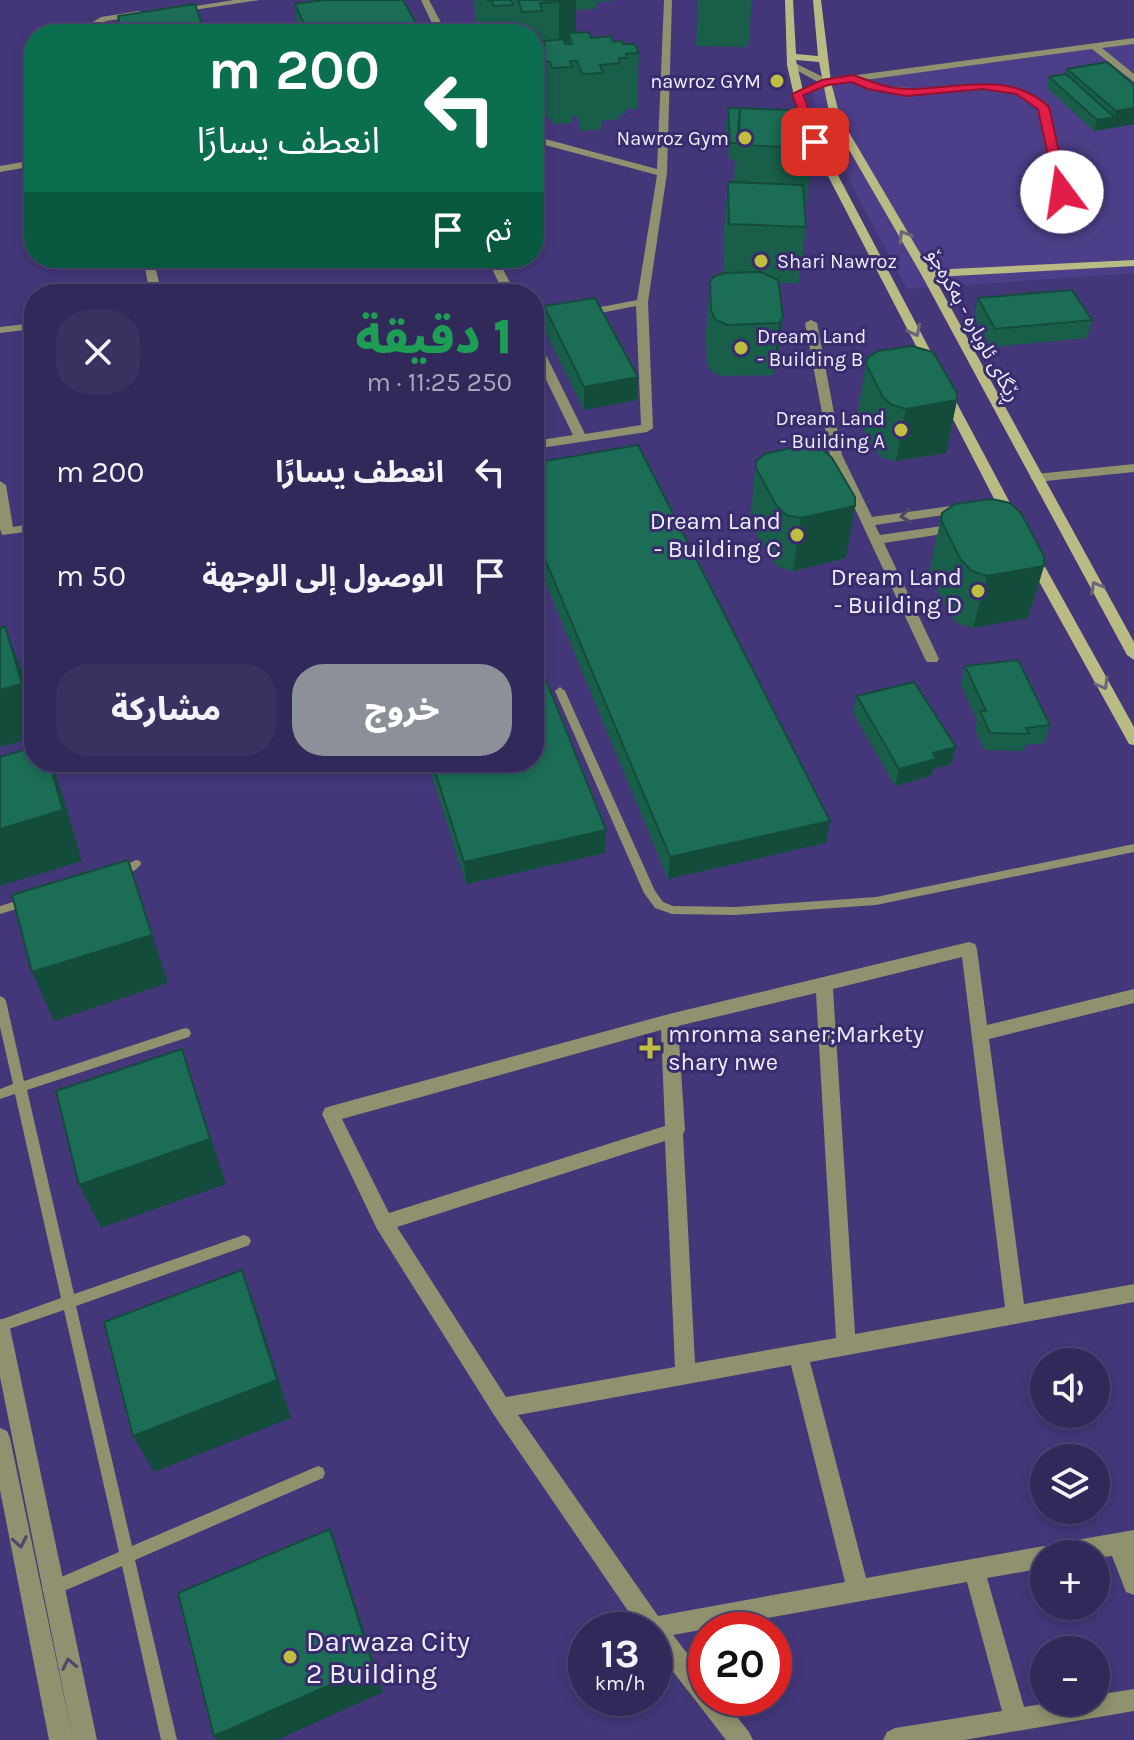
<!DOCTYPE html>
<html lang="ar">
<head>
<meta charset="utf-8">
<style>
	:root { --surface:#32295b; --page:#3a3161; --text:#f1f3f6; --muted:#a8a6bb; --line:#4d4571; --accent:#8c9099 }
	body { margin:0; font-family:Karla,"Noto Sans Arabic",sans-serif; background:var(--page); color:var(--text); direction:rtl; height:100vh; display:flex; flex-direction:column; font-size:30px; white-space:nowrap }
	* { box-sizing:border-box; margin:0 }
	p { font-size:26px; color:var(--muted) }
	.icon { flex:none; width:44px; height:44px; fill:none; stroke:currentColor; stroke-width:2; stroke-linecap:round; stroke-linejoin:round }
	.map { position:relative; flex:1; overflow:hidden; direction:ltr }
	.sheet { position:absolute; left:24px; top:284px; width:520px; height:488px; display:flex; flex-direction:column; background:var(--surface); border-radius:32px; box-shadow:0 4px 12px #0003,0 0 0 2px var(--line); direction:rtl }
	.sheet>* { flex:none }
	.hud { position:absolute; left:24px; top:24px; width:520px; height:244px; border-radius:32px; box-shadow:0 4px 12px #0003,0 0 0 2px var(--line); direction:rtl; background:#0b6e4f; color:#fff; overflow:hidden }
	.tools { position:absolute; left:1030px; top:1348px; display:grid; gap:16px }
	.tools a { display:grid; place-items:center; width:80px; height:80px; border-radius:50%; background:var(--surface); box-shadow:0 4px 12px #0003,0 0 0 2px var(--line); font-size:40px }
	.speed { position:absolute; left:568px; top:1612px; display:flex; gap:16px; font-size:40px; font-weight:700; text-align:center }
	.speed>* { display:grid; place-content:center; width:104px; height:104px; border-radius:50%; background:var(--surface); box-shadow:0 4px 12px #0003,0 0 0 2px var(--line); line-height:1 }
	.speed small { font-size:20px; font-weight:400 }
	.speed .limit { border:12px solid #d22; background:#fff; color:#111 }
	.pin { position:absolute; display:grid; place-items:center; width:68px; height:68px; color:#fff; margin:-34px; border-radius:16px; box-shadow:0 4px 12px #0006 }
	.me { position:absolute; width:88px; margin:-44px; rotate:346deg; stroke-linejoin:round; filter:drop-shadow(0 0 6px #0008) }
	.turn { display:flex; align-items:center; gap:28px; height:168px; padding:0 32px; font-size:36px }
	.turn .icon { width:104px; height:104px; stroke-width:2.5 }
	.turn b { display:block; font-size:56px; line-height:68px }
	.then { display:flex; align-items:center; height:76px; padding:0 32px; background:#0003; gap:16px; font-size:30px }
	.round { display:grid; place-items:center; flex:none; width:84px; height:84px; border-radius:32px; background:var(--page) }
	.overview { display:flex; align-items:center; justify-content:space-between; height:136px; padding:0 32px }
	h1 { font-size:48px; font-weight:800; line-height:60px; color:#1e9e55 }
	.action { display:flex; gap:16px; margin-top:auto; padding:16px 32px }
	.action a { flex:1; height:92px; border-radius:32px; background:var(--accent); color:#fff; font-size:32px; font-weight:800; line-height:92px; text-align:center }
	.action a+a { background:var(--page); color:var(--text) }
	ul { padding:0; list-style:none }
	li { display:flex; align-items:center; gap:24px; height:104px; padding:0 32px }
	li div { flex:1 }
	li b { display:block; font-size:30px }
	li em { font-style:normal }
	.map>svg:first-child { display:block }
	.built { fill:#4c3e88 }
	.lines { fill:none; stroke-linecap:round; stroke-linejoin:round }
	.lane { fill:#90916e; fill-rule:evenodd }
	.street { fill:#90916e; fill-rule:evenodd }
	.secondary { fill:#babb84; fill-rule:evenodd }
	.wall { fill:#185e49 }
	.shaded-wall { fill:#144c3c }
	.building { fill:#1c6d55; stroke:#144c3c; stroke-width:2 }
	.oneway { stroke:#6d6576 }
	.oneway2 { stroke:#4f456d }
	.route { fill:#e11d48; stroke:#92132f; stroke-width:2 }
	.poi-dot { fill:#bfbe41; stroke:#392c6d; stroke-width:3 }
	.labels { text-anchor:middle; stroke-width:6; stroke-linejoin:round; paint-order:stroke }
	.far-poi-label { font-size:20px; fill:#edecfd; stroke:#392c6d; text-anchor:end }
	.far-street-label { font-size:20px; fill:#edecfd; stroke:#392c6d }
	.poi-label { font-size:24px; fill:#edecfd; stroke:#392c6d; text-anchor:end }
	.near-poi-label { font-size:28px; fill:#edecfd; stroke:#392c6d; text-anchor:start }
</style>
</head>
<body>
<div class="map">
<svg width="1134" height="1740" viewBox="0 0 1134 1740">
	<rect width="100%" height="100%" fill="#433779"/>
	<!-- built -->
	<path class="built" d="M1134 40V273L907 289 817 120 811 83Z"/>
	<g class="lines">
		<!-- lane -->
		<path class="lane" d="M853 76C867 81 881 86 896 87 950 93 999 68 1047 107L1066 192 1062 194 1058 192 1041 108C1034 103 1027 98 1019 94 983 78 938 94 900 92 882 91 867 85 851 79L850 78Z
			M560 687 565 691 655 891 663 902 673 906 735 907 876 897 1134 844V852L876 905 735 915 672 914 655 908 644 893 555 691Z
			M136 860 140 861 141 864C137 871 123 878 115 876L113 873 115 870Z
			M26 898 30 899 32 902 30 905 0 914V906Z
			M0 996 4 998 6 1001 24 1081 185 1028 189 1029 191 1033 189 1037 27 1090 74 1294 244 1235 249 1237 251 1241 249 1245 244 1247 76 1306 132 1546 318 1466 323 1468 325 1473 323 1478 135 1560 177 1740H161L122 1566 50 1597 45 1594 42 1589 45 1584 119 1552 64 1310 0 1332V1320L61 1298 15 1094 0 1099V1089L13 1084 0 1027Z"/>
		<!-- street -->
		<path class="street" d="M234 0H260L174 13 170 10Z
			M421 0H429L447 34H437Z
			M664 0H672L667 173 648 302 653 428 647 432 534 449V441L573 435 534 355V339L540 343 585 434 641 425 636 306 534 326V320L637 300 657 175 534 142V136L657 169Z
			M139 11 142 12V16L106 21 98 26 100 34H90L88 25 101 17Z
			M1134 38V44L1102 48 1134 74V82L1092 49 828 85 797 97 792 94 794 92 818 82 787 65 795 63 827 79Z
			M34 160V166L0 172V166Z
			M143 258H153L162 294H150Z
			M487 258H497L516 294H504Z
			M811 320 817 323 842 455 872 517 965 504 972 508 965 512 875 525 880 535 956 524 963 528 956 532 884 543 939 659 937 662H927L925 659 830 455 805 323Z
			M34 323V329L0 333V327Z
			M1134 464V472L1036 482 1030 478 1036 474Z
			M0 481 6 485 13 527 34 523V531L2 535 0 529Z
			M969 942 975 944 977 949 987 1025 1134 989V1003L989 1039 1024 1304 1134 1284V1302L810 1362 866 1578 1044 1546 1050 1549 1059 1543 1134 1530V1595L1126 1592 1112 1556 1096 1558V1554H1044V1568L987 1578 1024 1707 1054 1702H1096V1695L1134 1689V1711L964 1740H883L887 1732 895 1728 1002 1711 967 1582 673 1635 706 1678V1698H722L749 1732 753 1740H726L654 1647V1630H641L494 1415 377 1229 322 1114 325 1108 331 1106 669 1014ZM962 957 1005 1307 855 1334 833 989ZM816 993 836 1338 695 1363 683 1134 685 1130 678 1026ZM661 1030 665 1126 389 1213 342 1119ZM665 1141 675 1367 506 1397 397 1227ZM791 1365 845 1582 658 1616 518 1415Z
			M0 1319 7 1321 10 1328 97 1740H73L0 1377Z
			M0 1428 7 1431 10 1438 73 1740H49L0 1490Z"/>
		<!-- secondary -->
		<path class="secondary" d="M785 0H793L796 54 818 56 813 0H821L831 82 840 117 930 270 1134 260V266L934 277 1134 642V660L1127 655 921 274 830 117 819 62 796 60 810 122 940 369 934 373 928 369 800 122 787 65Z
			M946 390 952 394 1018 518 1016 521 1011 522 1004 518 940 394Z
			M1032 552 1039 556 1134 727V745L1129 744 1025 556Z"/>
	</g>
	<!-- wall -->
	<path class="wall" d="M474 0H612V1L597 2 596 9 578 10 576 7V32L591 38 623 44 639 53 637 109H626V114H619V119L602 121V129L581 131 577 116 572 117V123L552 124 551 118 534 115V34H476Z
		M698 0H752L748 47 696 46Z
		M295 4 422 34H301L297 24Z
		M1067 69 1134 85V124L1094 131 1047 88 1049 77 1066 74Z
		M728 108 813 148 806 204H804L806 227 799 283H779L783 317 776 368 773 375 722 376 712 372 707 363 706 334 710 282 724 273 723 238 728 182H734L735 160 729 159 726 125Z
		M978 298 1092 320 1087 338 991 347 974 316Z
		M544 306 638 377 637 400 584 410 544 329Z
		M867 358 957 400 946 453 896 461 883 458 874 449 857 416Z
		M756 461 855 506 846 558 793 571 779 567 769 557 750 521Z
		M534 463 826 843 668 879 534 555Z
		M942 513 1044 566 1028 618 973 628 959 624 948 613 929 573Z
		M965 666 1050 725 1044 743 1025 745 1023 751 984 750 975 729 977 720 961 684Z
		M857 696 956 747 951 764 933 769 931 776 895 786 853 713Z
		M428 762H534L606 830 605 853 466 884Z"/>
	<!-- shaded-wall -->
	<path class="shaded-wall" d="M558 0H576V47L572 44 569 33V49L559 51V2Z
		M1134 108V124L1094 131 1097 120 1114 117 1116 111Z
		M783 317 776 368 773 375 779 323Z
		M638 377 637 400 584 410V387Z
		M957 400 946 453 896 461 906 409Z
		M855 506 846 558 793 571 801 518Z
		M1044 566 1028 618 973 628 987 576Z
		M5 626 24 678 34 711V738L0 747V690Z
		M956 747 951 764 933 769 931 776 895 786 899 769 933 753Z
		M49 762H51L63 796 82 861 0 886V829Z
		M830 821 826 843 668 879 670 857Z
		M606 830 605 853 466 884 464 862Z
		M128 860 168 983 54 1021 32 972Z
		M182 1049 226 1184 101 1228 79 1185Z
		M242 1270 257 1311 291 1418 154 1472 133 1436Z
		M330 1529 342 1562 383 1692 277 1740H217L214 1736Z"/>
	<!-- building -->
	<path class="building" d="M324 0H403L422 34H308L295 4Z
		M487 0H511L513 5 494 6 492 1Z
		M518 0H558L559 2 540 3 542 11 522 12Z
		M195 4 205 34H122L118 16Z
		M589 32 591 38 611 36 613 42 622 41 623 44H635L639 53 626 54 627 58H619L620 63 600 65 603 73 582 74 577 61H570L572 67 552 68 550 62 534 59V50L539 49 538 46 545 45 544 41 563 39 565 44H572L569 33Z
		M1107 62 1134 85V108L1116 111 1067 69Z
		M1066 74 1114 117 1097 120 1049 77Z
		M728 108 761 109 740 108 737 143H730Z
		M740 108 809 111 813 148 739 145Z
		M728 182 803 185 806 227 729 224Z
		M761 272 778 280 783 317 779 323 727 325 716 320 711 311 710 282 713 277 724 273Z
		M1072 290 1092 320 995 329 978 298Z
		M595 298 638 377 584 387 544 306Z
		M912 346 933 352 957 393V400L906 409 892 405 883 397 866 364 867 358 878 351Z
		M638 445 830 821 670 857 534 533V463Z
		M804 445 822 449 832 458 855 497V506L801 518 786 515 776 505 756 468V461L765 454Z
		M992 499 1010 503 1021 513 1044 556V566L987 576 972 571 961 560 941 520 942 513 955 504Z
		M5 626 22 684 0 690V628Z
		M534 650 606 830 464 862 432 762H534Z
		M1018 660 1050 725 1026 728 1029 734 990 733 980 711H986L965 666Z
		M914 682 956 747 933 753 936 759 899 769 857 696Z
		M34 747V762H49L63 810 0 829V757Z
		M128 860 152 935 32 972 12 895Z
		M182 1049 210 1139 79 1185 56 1091Z
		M242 1270 277 1380 133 1436 104 1322Z
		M330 1529 373 1666 214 1736 178 1593Z"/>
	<!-- one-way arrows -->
	<defs><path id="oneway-chevron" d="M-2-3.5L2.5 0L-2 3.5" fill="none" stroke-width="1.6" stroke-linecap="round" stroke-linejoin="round" transform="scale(2)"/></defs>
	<g class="oneway">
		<use href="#oneway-chevron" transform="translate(904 236) rotate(-121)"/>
		<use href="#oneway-chevron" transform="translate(915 331) rotate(63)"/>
		<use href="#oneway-chevron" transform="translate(1096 587) rotate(-119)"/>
		<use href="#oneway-chevron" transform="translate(1103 684) rotate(61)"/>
	</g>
	<g class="oneway2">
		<use href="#oneway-chevron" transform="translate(906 516) rotate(172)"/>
		<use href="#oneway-chevron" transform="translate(20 1542) rotate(79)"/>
		<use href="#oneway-chevron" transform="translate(69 1664) rotate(-102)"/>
	</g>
	<!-- route -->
	<path class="route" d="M853 75C871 81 887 89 907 89 956 90 1009 69 1049 107L1068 192 1062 196 1056 192 1038 109 1016 94 983 89 906 96 868 89 852 82 828 85 803 95 821 142 811 145 792 94 822 80Z"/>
	<!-- markers -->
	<g class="poi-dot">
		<circle cx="777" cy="81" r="8"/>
		<circle cx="745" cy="138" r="8"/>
		<circle cx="761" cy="261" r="8"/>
		<circle cx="741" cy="348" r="8"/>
		<circle cx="901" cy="430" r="8"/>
		<circle cx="797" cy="535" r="8"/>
		<circle cx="978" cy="591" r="8"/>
		<path d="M646 1036h8v8h8v8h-8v8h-8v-8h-8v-8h8z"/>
		<circle cx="290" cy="1657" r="8"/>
	</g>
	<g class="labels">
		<!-- far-poi labels -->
		<g class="far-poi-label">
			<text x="761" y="88">nawroz GYM</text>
			<text x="729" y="145">Nawroz Gym</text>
			<text x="777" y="268" text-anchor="start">Shari Nawroz</text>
			<text x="757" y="343" text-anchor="start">Dream Land<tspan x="757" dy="23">- Building B</tspan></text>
			<text x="885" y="425">Dream Land<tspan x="885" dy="23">- Building A</tspan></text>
		</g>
		<!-- far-street labels -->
		<g class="far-street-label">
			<text transform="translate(974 325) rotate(61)" y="7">ڕێگای ئاوبارە - بەکرەجۆ</text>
		</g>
		<!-- poi labels -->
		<g class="poi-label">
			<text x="781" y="529">Dream Land<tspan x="781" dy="28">- Building C</tspan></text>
			<text x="962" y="585">Dream Land<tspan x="962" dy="28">- Building D</tspan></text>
			<text x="668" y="1042" text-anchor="start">mronma saner;Markety<tspan x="668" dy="28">shary nwe</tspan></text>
		</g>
		<!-- near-poi labels -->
		<g class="near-poi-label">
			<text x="306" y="1651">Darwaza City<tspan x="306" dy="32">2 Building</tspan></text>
		</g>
	</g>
</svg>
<div class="tools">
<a><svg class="icon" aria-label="sound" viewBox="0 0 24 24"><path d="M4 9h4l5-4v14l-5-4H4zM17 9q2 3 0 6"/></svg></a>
<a><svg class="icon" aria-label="layers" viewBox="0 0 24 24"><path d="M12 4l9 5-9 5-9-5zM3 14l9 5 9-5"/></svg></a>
<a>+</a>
<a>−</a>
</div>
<div class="speed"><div>13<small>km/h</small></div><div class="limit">20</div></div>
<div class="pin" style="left:815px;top:142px;background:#d93025"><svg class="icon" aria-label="arrive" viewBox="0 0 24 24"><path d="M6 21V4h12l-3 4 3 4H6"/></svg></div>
<svg class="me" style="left:1062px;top:192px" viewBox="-20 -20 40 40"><circle r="19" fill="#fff"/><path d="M0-13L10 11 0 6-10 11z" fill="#e11d48"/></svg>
<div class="hud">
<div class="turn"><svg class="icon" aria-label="left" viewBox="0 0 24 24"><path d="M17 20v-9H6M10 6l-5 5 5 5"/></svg><div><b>200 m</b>انعطف يسارًا</div></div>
<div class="then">ثم<svg class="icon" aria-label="arrive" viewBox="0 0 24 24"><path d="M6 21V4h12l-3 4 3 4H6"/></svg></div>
</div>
<section class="sheet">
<div class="overview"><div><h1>1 دقيقة</h1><p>250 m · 11:25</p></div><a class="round"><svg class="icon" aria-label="close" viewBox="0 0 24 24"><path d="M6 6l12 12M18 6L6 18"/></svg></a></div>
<ul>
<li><svg class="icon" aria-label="left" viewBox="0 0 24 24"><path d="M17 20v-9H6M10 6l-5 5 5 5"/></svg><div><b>انعطف يسارًا</b></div><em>200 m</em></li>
<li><svg class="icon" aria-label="arrive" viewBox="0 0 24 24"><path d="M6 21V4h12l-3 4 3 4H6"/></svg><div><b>الوصول إلى الوجهة</b></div><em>50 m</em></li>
</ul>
<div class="action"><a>خروج</a><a>مشاركة</a></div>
</section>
</div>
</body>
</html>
